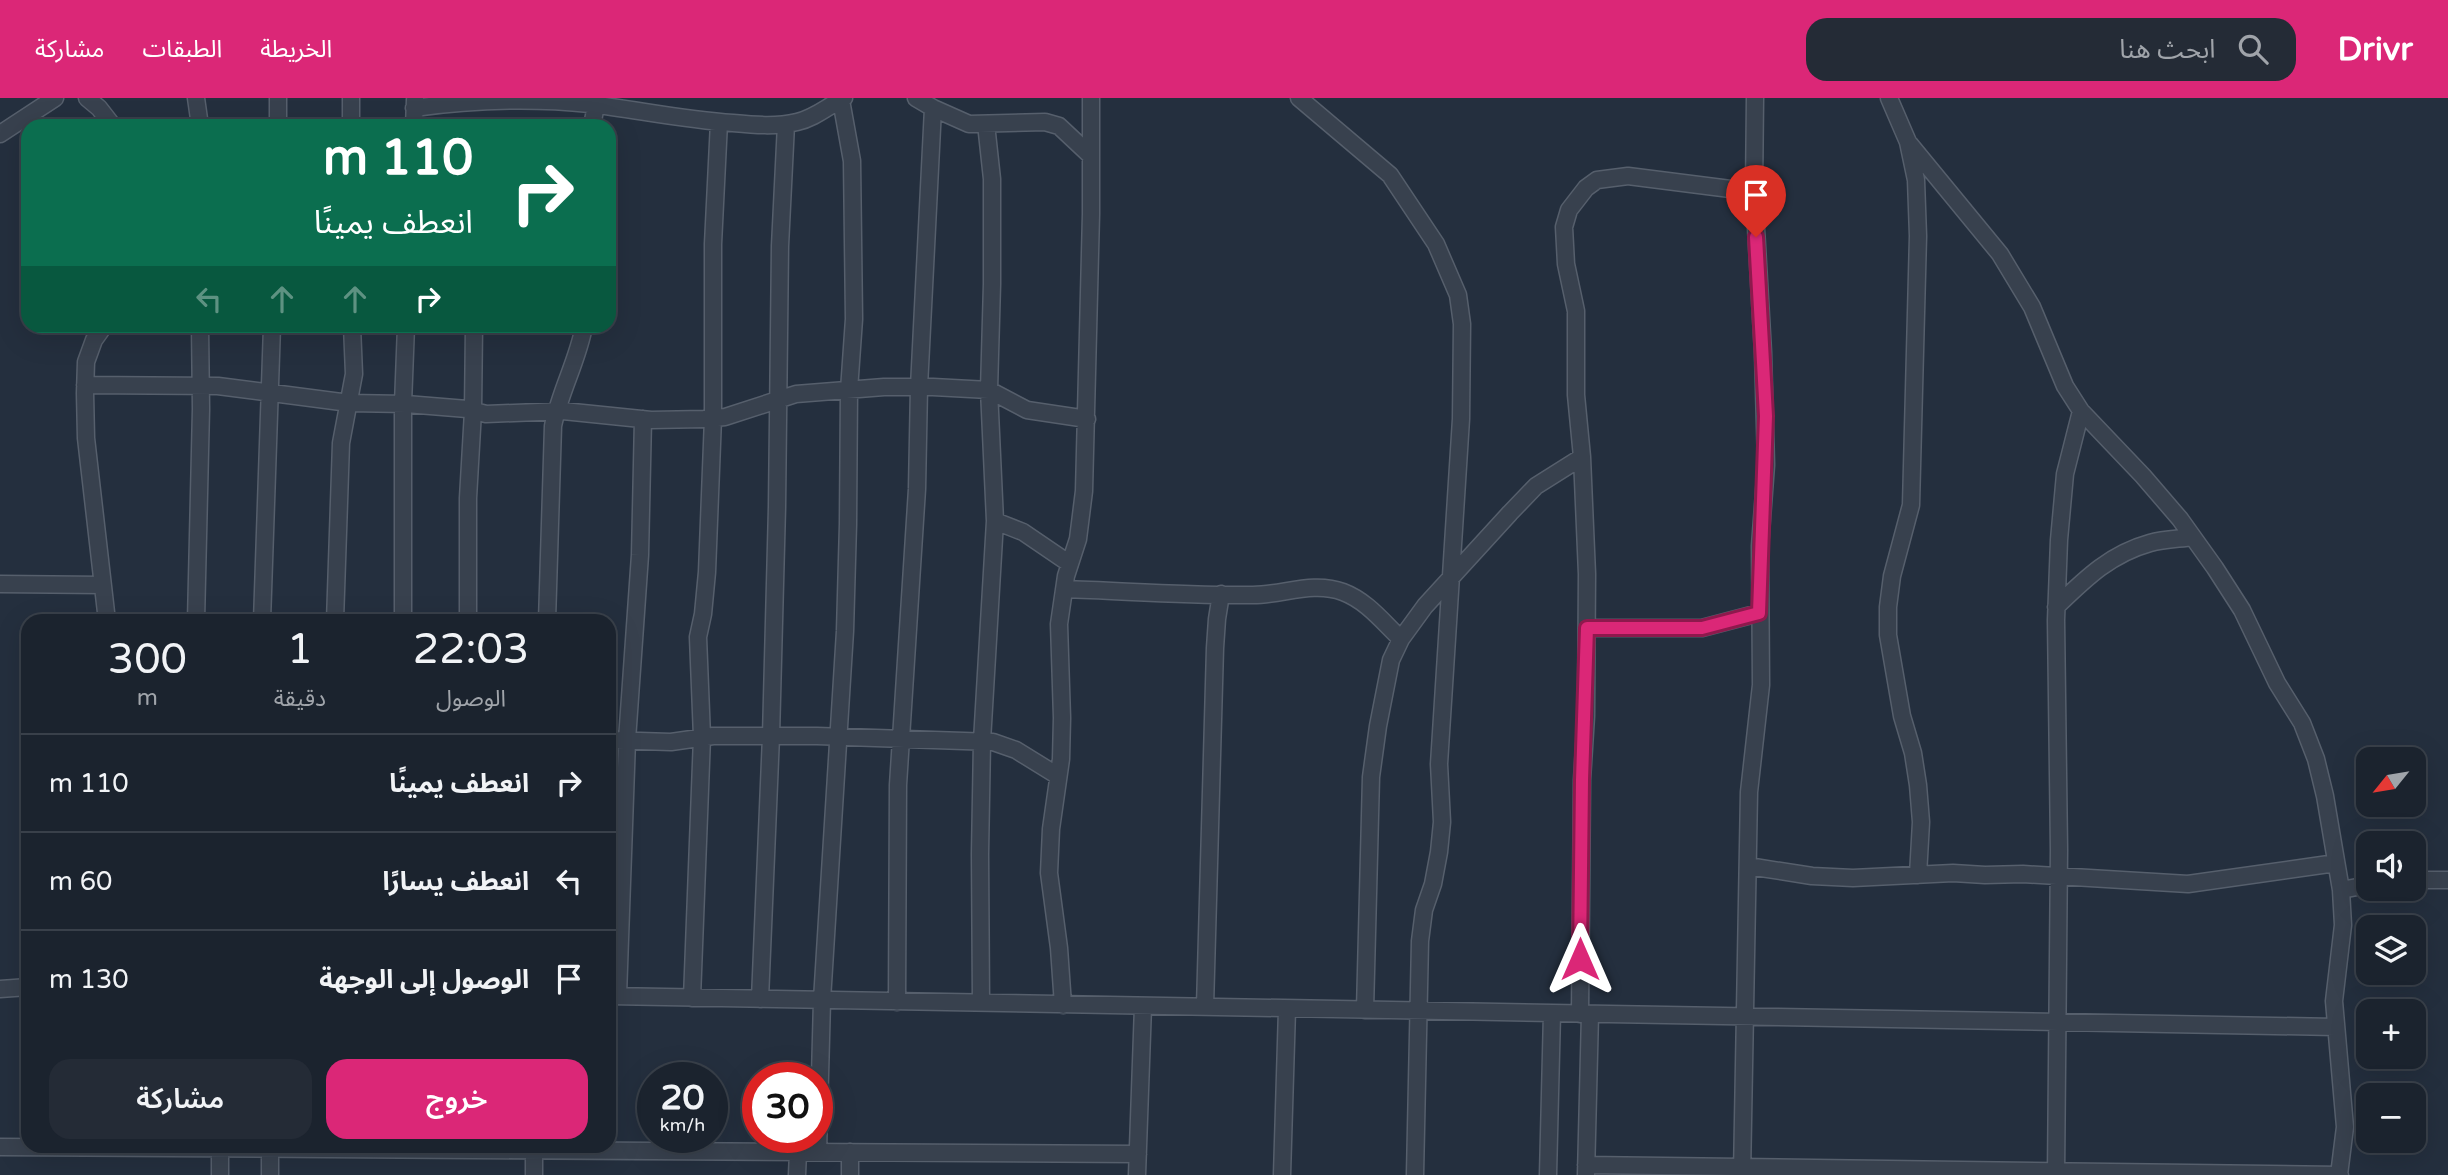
<!DOCTYPE html>
<html lang="ar">
<head>
<meta charset="utf-8">
<style>
	:root { --surface:#1b232e; --page:#242b36; --text:#f1f3f6; --muted:#a0a4aa; --line:#39404a; --accent:#db2777 }
	body { margin:0; font-family:"Varela Round","Noto Sans Arabic",sans-serif; background:var(--page); color:var(--text); direction:rtl; height:100vh; display:flex; flex-direction:column; font-size:26px; white-space:nowrap }
	* { box-sizing:border-box; margin:0 }
	p { font-size:23px; color:var(--muted) }
	.icon { flex:none; width:38px; height:38px; fill:none; stroke:currentColor; stroke-width:2; stroke-linecap:round; stroke-linejoin:round }
	.map { position:relative; flex:1; overflow:hidden; direction:ltr }
	.panel { position:absolute; left:21px; top:516px; width:595px; height:539px; display:flex; flex-direction:column; background:var(--surface); border-radius:21px; box-shadow:0 7px 28px #0002,0 0 0 2px var(--line); direction:rtl }
	.panel>* { flex:none }
	.guide { position:absolute; left:21px; top:21px; width:595px; height:214px; border-radius:21px; box-shadow:0 7px 28px #0002,0 0 0 2px var(--line); direction:rtl; background:#0b6e4f; color:#fff; overflow:hidden }
	.needle { width:46px; rotate:240deg }
	.fabs { position:absolute; left:2356px; top:649px; display:grid; gap:14px }
	.fabs a { display:grid; place-items:center; width:70px; height:70px; border-radius:14px; background:var(--surface); box-shadow:0 7px 28px #0002,0 0 0 2px var(--line); font-size:35px }
	.speed { position:absolute; left:637px; top:964px; display:flex; gap:14px; font-size:35px; font-weight:700; text-align:center }
	.speed>* { display:grid; place-content:center; width:91px; height:91px; border-radius:50%; background:var(--surface); box-shadow:0 7px 28px #0002,0 0 0 2px var(--line); line-height:1 }
	.speed small { font-size:18px; font-weight:400 }
	.speed .limit { border:10px solid #d22; background:#fff; color:#111 }
	.pin { position:absolute; display:grid; place-items:center; width:60px; height:60px; color:#fff; margin:-72px -30px; border-radius:50% 50% 50% 0; rotate:-45deg; box-shadow:0 0 7px #0007 }
	.pin .icon { rotate:45deg }
	.me { position:absolute; width:77px; margin:-38px; rotate:0deg; stroke-linejoin:round; filter:drop-shadow(0 0 5px #0008) }
	.turn { display:flex; align-items:center; gap:24px; height:147px; padding:0 28px; font-size:32px }
	.turn .icon { width:91px; height:91px; stroke-width:2.5 }
	.turn b { display:block; font-size:49px; line-height:60px }
	.lanes { display:flex; align-items:center; height:66px; padding:0 28px; background:#0003; justify-content:center; gap:35px; direction:ltr }
	.lanes .off { opacity:.35 }
	.eta { display:flex; justify-content:space-evenly; align-items:center; height:119px; text-align:center }
	.eta b { font-size:42px; font-weight:600; line-height:49px }
	.cta { display:flex; gap:14px; margin-top:auto; padding:14px 28px }
	.cta a { flex:1; height:80px; border-radius:21px; background:var(--accent); color:#fff; font-size:28px; font-weight:600; line-height:80px; text-align:center }
	.cta a+a { background:var(--page); color:var(--text) }
	ul { padding:0; list-style:none }
	li { display:flex; align-items:center; gap:21px; height:98px; padding:0 28px; border-top:2px solid var(--line) }
	li div { flex:1 }
	li b { display:block; font-size:26px }
	li em { font-style:normal }
	header { display:flex; align-items:center; gap:42px; box-sizing:border-box; height:98px; padding:0 35px; background:var(--accent); color:#fff }
	header strong { font-size:33px }
	nav { display:flex; gap:38px; margin-inline-start:auto; font-size:24px }
	.search { width:490px; height:63px; background:var(--page); display:flex; align-items:center; gap:18px; box-sizing:border-box; padding:0 24px; border-radius:21px; color:var(--muted); font-size:26px }
	.map>svg:first-child { display:block }
	.lines { fill:none; stroke-linecap:round; stroke-linejoin:round }
	.minor-casing { stroke:#565f6c; stroke-width:19 }
	.minor { stroke:#38414e; stroke-width:16 }
	.route-casing { stroke:#8e194d; stroke-width:18 }
	.route { stroke:#db2777; stroke-width:12 }
</style>
</head>
<body>
<header>
<strong>Drivr</strong>
<div class="search"><svg class="icon" aria-label="search" viewBox="0 0 24 24"><circle cx="10" cy="10" r="6"/><path d="M15 15l6 6"/></svg>ابحث هنا</div>
<nav><a>الخريطة</a><a>الطبقات</a><a>مشاركة</a></nav>
</header>
<div class="map">
<svg width="2448" height="1077" viewBox="0 0 2448 1077">
	<rect width="100%" height="100%" fill="#242f3e"/>
	<g class="lines">
		<defs>
			<path id="minor" d="M87 0 99 10 113 28
				M196 0 200 28
				M916 0 933 10 969 26 1045 24 1059 28 1091 58
				M1299 0 1390 77 1436 146 1458 197 1462 226 1461 321 1439 666 1442 724 1439 754 1433 786 1424 812 1420 843 1415 1077
				M1889 0 1908 44 1916 82 1918 138 1911 407 1892 478 1888 509V537L1902 618 1913 655 1918 687 1921 724 1918 777
				M414 10C472 2 532 0 590 6 638 12 685 22 733 25 754 27 776 29 797 24 815 20 828 8 844 0
				M278 28V0
				M351 28V0
				M414 28 415 2
				M592 28 596 7
				M0 36 55 0
				M1908 44 2000 156 2032 209 2065 288 2081 313 2143 378 2180 421 2215 470 2242 512 2277 585 2302 625 2316 661 2325 698 2341 792 2343 827 2334 903 2345 1029 2339 1077
				M104 228 94 242 86 264 85 295 86 340 107 523
				M85 287 218 288 349 305 406 306 467 311 486 316 563 313 651 322 704 321 725 319 796 296 884 289H933L989 292 1027 312 1087 321
				M995 423 1023 434 1070 466
				M0 486 103 487
				M1064 491C1127 493 1190 498 1253 497 1283 497 1313 483 1343 494 1367 503 1383 524 1401 541
				M2056 509C2085 481 2110 456 2150 445 2164 441 2179 441 2193 439
				M196 523 201 311 200 228
				M262 523 272 228
				M335 523 341 345 354 276 352 228
				M403 523V306L406 228
				M468 523V400L473 313 474 228
				M547 523 553 328C560 293 578 262 584 228
				M1587 530H1702L1759 515
				M609 642 671 644 713 638H817L993 644 1016 652 1058 678
				M1748 768 1812 778 1853 780 1953 775 1985 777 2023 776 2188 786 2336 765
				M2413 782H2448
				M2341 792 2368 787
				M0 891 28 889
				M609 898 2335 929
				M618 898 627 642 640 457 643 321
				M692 900 702 639 698 539 703 516 707 474 713 320V146L719 24
				M760 901 771 638 777 409 780 148 786 26
				M897 904 898 687 917 391 919 289 933 10
				M981 905 980 756 982 643 995 423 989 292 992 186V81L986 26
				M1063 907 1059 850 1049 775 1051 731 1061 661 1062 620 1059 526 1066 478 1078 441 1084 393 1091 116V0
				M1205 909 1215 550 1217 521 1221 496
				M1365 912 1371 679 1378 628 1391 562 1401 541 1425 508 1510 415 1536 388 1582 359
				M1580 916 1582 682 1586 618 1587 476 1582 359 1576 297V213L1566 166 1564 129 1569 112 1586 90 1597 82 1628 78 1754 94
				M0 1049 1138 1056
				M270 1050V1077
				M818 1054 822 902 845 533 848 426 849 292 854 221 852 63 841 2
				M1586 1067 2340 1077
				M220 1077V1050
				M534 1077V1048
				M797 1077 798 1054
				M850 1077V1054
				M1137 1077 1143 908
				M1282 1077 1287 911
				M1548 1077 1552 915
				M1586 1077 1590 916
				M1742 1077 1749 694 1761 587 1760 448 1766 367 1763 254 1754 94 1755 0
				M2056 1077 2059 752 2056 522 2059 442 2065 376 2081 313"/>
		</defs>
		<!-- minor casing -->
		<use href="#minor" class="minor-casing"/>
		<!-- minor -->
		<use href="#minor" class="minor"/>
	</g>
	<g class="lines">
		<defs>
			<path id="route" d="M1580 861 1582 682 1587 530H1702L1759 515 1766 318 1756 139"/>
		</defs>
		<!-- route casing -->
		<use href="#route" class="route-casing"/>
		<!-- route -->
		<use href="#route" class="route"/>
	</g>
</svg>
<div class="fabs">
<a><svg class="needle" viewBox="-14 -14 28 28"><path d="M0-13l5 13h-10z" fill="#e53935"/><path d="M0 13l5-13h-10z" fill="#a0a4aa"/></svg></a>
<a><svg class="icon" aria-label="sound" viewBox="0 0 24 24"><path d="M4 9h4l5-4v14l-5-4H4zM17 9q2 3 0 6"/></svg></a>
<a><svg class="icon" aria-label="layers" viewBox="0 0 24 24"><path d="M12 4l9 5-9 5-9-5zM3 14l9 5 9-5"/></svg></a>
<a>+</a>
<a>−</a>
</div>
<div class="speed"><div>20<small>km/h</small></div><div class="limit">30</div></div>
<div class="pin" style="left:1756px;top:139px;background:#d93025"><svg class="icon" aria-label="arrive" viewBox="0 0 24 24"><path d="M6 21V4h12l-3 4 3 4H6"/></svg></div>
<svg class="me" style="left:1580px;top:861px" viewBox="-20 -20 40 40"><path d="M0-17L14 15 0 8-14 15z" fill="#db2777" stroke="#fff" stroke-width="4"/></svg>
<div class="guide">
<div class="turn"><svg class="icon" aria-label="right" viewBox="0 0 24 24"><path d="M7 20v-9h11M14 6l5 5-5 5"/></svg><div><b>110 m</b>انعطف يمينًا</div></div>
<div class="lanes"><svg class="icon off" aria-label="left" viewBox="0 0 24 24"><path d="M17 20v-9H6M10 6l-5 5 5 5"/></svg><svg class="icon off" aria-label="ahead" viewBox="0 0 24 24"><path d="M12 20V5M6 11l6-6 6 6"/></svg><svg class="icon off" aria-label="ahead" viewBox="0 0 24 24"><path d="M12 20V5M6 11l6-6 6 6"/></svg><svg class="icon" aria-label="right" viewBox="0 0 24 24"><path d="M7 20v-9h11M14 6l5 5-5 5"/></svg></div>
</div>
<section class="panel">
<div class="eta">
<div><b>22:03</b><p>الوصول</p></div>
<div><b>1</b><p>دقيقة</p></div>
<div><b>300</b><p>m</p></div>
</div>
<ul>
<li><svg class="icon" aria-label="right" viewBox="0 0 24 24"><path d="M7 20v-9h11M14 6l5 5-5 5"/></svg><div><b>انعطف يمينًا</b></div><em>110 m</em></li>
<li><svg class="icon" aria-label="left" viewBox="0 0 24 24"><path d="M17 20v-9H6M10 6l-5 5 5 5"/></svg><div><b>انعطف يسارًا</b></div><em>60 m</em></li>
<li><svg class="icon" aria-label="arrive" viewBox="0 0 24 24"><path d="M6 21V4h12l-3 4 3 4H6"/></svg><div><b>الوصول إلى الوجهة</b></div><em>130 m</em></li>
</ul>
<div class="cta"><a>خروج</a><a>مشاركة</a></div>
</section>
</div>
</body>
</html>
